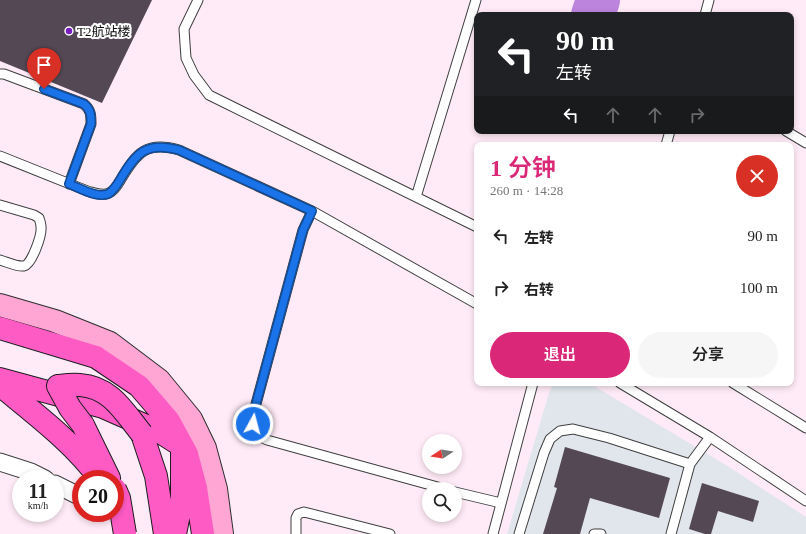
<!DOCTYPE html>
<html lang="zh">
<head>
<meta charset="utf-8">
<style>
	:root { --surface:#fff; --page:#f6f6f6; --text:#222; --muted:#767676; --accent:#db2777 }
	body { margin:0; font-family:"Times New Roman","Noto Sans SC",serif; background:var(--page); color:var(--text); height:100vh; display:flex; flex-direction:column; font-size:15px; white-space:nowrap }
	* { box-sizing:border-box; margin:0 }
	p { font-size:13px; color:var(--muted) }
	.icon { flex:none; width:22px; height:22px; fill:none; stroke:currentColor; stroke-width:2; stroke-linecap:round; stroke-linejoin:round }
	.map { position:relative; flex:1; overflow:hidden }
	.sheet { position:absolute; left:474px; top:142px; width:320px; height:244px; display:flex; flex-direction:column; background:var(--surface); border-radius:8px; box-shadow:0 2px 6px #0003 }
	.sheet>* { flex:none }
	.banner { position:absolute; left:474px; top:12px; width:320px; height:122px; border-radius:8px; box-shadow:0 2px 6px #0003; background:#202124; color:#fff; overflow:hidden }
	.needle { width:26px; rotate:258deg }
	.fabs { position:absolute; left:422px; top:434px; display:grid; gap:8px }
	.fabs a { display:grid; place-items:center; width:40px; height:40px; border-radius:50%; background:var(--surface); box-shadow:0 2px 6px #0003; font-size:20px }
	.speed { position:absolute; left:12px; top:470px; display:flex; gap:8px; font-size:20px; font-weight:700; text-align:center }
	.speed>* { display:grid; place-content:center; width:52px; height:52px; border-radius:50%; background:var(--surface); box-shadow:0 2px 6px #0003; line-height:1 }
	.speed small { font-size:10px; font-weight:400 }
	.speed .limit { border:6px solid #d22; background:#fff; color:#111 }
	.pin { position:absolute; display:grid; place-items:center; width:34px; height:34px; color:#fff; margin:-41px -17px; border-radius:50% 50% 50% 0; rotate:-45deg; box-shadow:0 0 4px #0007 }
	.pin .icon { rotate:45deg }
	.me { position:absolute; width:44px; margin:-22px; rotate:7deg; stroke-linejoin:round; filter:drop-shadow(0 0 3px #0008) }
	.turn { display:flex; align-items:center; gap:14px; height:84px; padding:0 16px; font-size:18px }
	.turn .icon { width:52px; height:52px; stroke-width:2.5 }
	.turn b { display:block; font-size:28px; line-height:34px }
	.lanes { display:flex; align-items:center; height:38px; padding:0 16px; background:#0003; justify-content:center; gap:20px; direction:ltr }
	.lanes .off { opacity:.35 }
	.round { display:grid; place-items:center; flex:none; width:42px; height:42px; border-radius:21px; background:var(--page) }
	.head { display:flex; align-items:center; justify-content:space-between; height:68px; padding:0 16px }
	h1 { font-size:24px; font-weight:600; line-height:30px; color:var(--accent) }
	.action { display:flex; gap:8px; margin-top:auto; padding:8px 16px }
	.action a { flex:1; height:46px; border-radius:24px; background:var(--accent); color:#fff; font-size:16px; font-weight:600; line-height:46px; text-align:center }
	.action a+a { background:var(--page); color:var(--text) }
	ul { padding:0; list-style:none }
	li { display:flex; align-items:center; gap:12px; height:52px; padding:0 16px }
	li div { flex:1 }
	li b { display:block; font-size:15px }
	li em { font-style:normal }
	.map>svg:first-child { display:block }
	.industrial { fill:#e0e6ec }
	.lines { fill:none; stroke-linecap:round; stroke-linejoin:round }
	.taxiway { stroke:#bc84dd; stroke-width:44 }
	.building { fill:#554855 }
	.service-casing { stroke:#3f3f3f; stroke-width:11 }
	.minor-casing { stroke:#3f3f3f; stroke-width:19 }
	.secondary-casing { stroke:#2e2e2e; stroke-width:24 }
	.primary-casing { stroke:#1d1d1d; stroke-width:24 }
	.service { stroke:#fff; stroke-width:9 }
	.minor { stroke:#fff; stroke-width:17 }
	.secondary { stroke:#ffa6d4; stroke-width:22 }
	.primary { stroke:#ff5bc5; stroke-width:22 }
	.primary-bridge-casing { stroke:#1d1d1d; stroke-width:24; stroke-linecap:butt }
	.primary-bridge { stroke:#ff5bc5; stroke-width:22 }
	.route-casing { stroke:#114b97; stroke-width:10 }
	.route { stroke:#1a73e8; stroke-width:7 }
	.poi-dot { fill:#791dc3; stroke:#fff; stroke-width:1.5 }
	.labels { text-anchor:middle; stroke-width:4; stroke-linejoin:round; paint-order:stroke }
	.poi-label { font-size:13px; fill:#0c0c0c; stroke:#fff; text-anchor:start }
</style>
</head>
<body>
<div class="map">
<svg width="806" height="534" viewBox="0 0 806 534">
	<rect width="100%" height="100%" fill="#ffebf7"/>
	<!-- industrial -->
	<path class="industrial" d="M553 383H589L726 465 806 517V534H507L549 393Z"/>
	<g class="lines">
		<!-- taxiway -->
		<path class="taxiway" d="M593 15 598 0"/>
	</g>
	<!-- building -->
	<path class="building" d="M0 0H152L102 103 0 61Z
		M565 447 670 478 659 518 590 498 580 534H543L557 488 554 487Z
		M702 483 759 501 753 522 718 511 711 534H705L689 529Z"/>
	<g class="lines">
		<defs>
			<path id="service" d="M198 0 184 29 186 58 194 75 209 95 477 227
				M705 15 709 0
				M0 74H4L84 104C91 110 91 115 91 124L69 184
				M786 131 806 143
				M666 145 670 131
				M0 156 90 192C96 193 104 196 109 193 115 190 118 184 121 179 137 152 147 141 179 150L312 211 477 304
				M416 197 476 0
				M0 205 34 215 39 218C40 221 41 224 41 227 42 235 32 264 24 266 17 267 7 262 0 260
				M312 211 303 230 253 415C253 427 255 435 267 440L445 489
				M620 383 710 437 806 501
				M733 383 806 428
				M455 492 501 503
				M296 534V518L298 514 304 512 390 534
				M493 534 533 383
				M519 534 544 453 550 439 560 431 573 429 609 438 690 464 710 437
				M594 534H601
				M671 534 690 464"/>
			<path id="minor" d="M0 462 31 472 45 479
				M55 484 81 497"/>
			<path id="secondary" d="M0 305 55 321 110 343 159 380 191 419 205 448 216 489 222 534"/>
			<path id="primary" d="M0 328 96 357 139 386 169 421 187 454 196 488 203 534
				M0 379 103 407 160 432 182 446V499L175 534
				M0 385C35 414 74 443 100 479
				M83 425 109 478
				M142 434 156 476 165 534"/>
		</defs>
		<!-- service casing -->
		<use href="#service" class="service-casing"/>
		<!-- minor casing -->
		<use href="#minor" class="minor-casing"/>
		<!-- secondary casing -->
		<use href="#secondary" class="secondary-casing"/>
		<!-- primary casing -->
		<use href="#primary" class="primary-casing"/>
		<!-- service -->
		<use href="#service" class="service"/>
		<!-- minor -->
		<use href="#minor" class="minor"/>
		<!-- secondary -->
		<use href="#secondary" class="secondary"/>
		<!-- primary -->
		<use href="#primary" class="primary"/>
		<defs>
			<path id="primary-bridge" d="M83 425 70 408 58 386C66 385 73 384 80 385 111 387 124 412 142 434
				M115 489 119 498 125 534"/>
		</defs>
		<!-- primary-bridge casing -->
		<use href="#primary-bridge" class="primary-bridge-casing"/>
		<!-- primary-bridge -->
		<use href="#primary-bridge" class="primary-bridge"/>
	</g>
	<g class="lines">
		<defs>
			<path id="route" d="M44 89 84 104C91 110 91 115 91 124L69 184C80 188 96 198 108 194 113 191 117 185 120 180 136 153 146 141 179 150L312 211 303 230 253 415V424"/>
		</defs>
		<!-- route casing -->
		<use href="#route" class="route-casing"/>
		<!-- route -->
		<use href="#route" class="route"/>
	</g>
	<!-- markers -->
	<circle class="poi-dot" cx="69" cy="31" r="4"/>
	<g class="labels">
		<!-- poi labels -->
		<g class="poi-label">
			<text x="77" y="36">T2航站楼</text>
		</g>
	</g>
</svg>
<div class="fabs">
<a><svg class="needle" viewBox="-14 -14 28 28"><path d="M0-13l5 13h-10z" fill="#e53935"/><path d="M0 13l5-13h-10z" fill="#767676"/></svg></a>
<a><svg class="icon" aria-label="search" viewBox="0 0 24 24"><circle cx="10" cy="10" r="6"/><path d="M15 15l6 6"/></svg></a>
</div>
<div class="speed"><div>11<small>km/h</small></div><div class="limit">20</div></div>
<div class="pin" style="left:44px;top:89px;background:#d93025"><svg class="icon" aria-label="arrive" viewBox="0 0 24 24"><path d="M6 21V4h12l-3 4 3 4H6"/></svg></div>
<svg class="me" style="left:253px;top:424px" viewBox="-20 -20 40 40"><circle r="17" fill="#1a73e8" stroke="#fff" stroke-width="3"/><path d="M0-11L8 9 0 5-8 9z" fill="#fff"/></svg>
<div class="banner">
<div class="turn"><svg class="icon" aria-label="left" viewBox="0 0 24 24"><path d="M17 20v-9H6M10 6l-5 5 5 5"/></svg><div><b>90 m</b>左转</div></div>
<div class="lanes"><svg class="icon" aria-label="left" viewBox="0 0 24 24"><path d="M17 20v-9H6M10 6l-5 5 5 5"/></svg><svg class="icon off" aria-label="ahead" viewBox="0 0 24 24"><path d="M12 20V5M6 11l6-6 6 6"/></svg><svg class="icon off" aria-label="ahead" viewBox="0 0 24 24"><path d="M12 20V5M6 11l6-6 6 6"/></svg><svg class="icon off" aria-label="right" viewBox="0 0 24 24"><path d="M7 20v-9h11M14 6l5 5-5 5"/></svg></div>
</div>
<section class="sheet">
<div class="head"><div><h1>1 分钟</h1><p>260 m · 14:28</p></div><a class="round" style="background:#d93025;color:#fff"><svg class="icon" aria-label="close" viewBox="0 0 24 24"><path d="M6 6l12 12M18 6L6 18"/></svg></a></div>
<ul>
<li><svg class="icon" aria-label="left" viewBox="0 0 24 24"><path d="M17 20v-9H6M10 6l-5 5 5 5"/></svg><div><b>左转</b></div><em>90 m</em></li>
<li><svg class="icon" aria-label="right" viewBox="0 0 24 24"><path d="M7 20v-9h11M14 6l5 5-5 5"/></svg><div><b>右转</b></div><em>100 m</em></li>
</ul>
<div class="action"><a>退出</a><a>分享</a></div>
</section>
</div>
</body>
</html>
